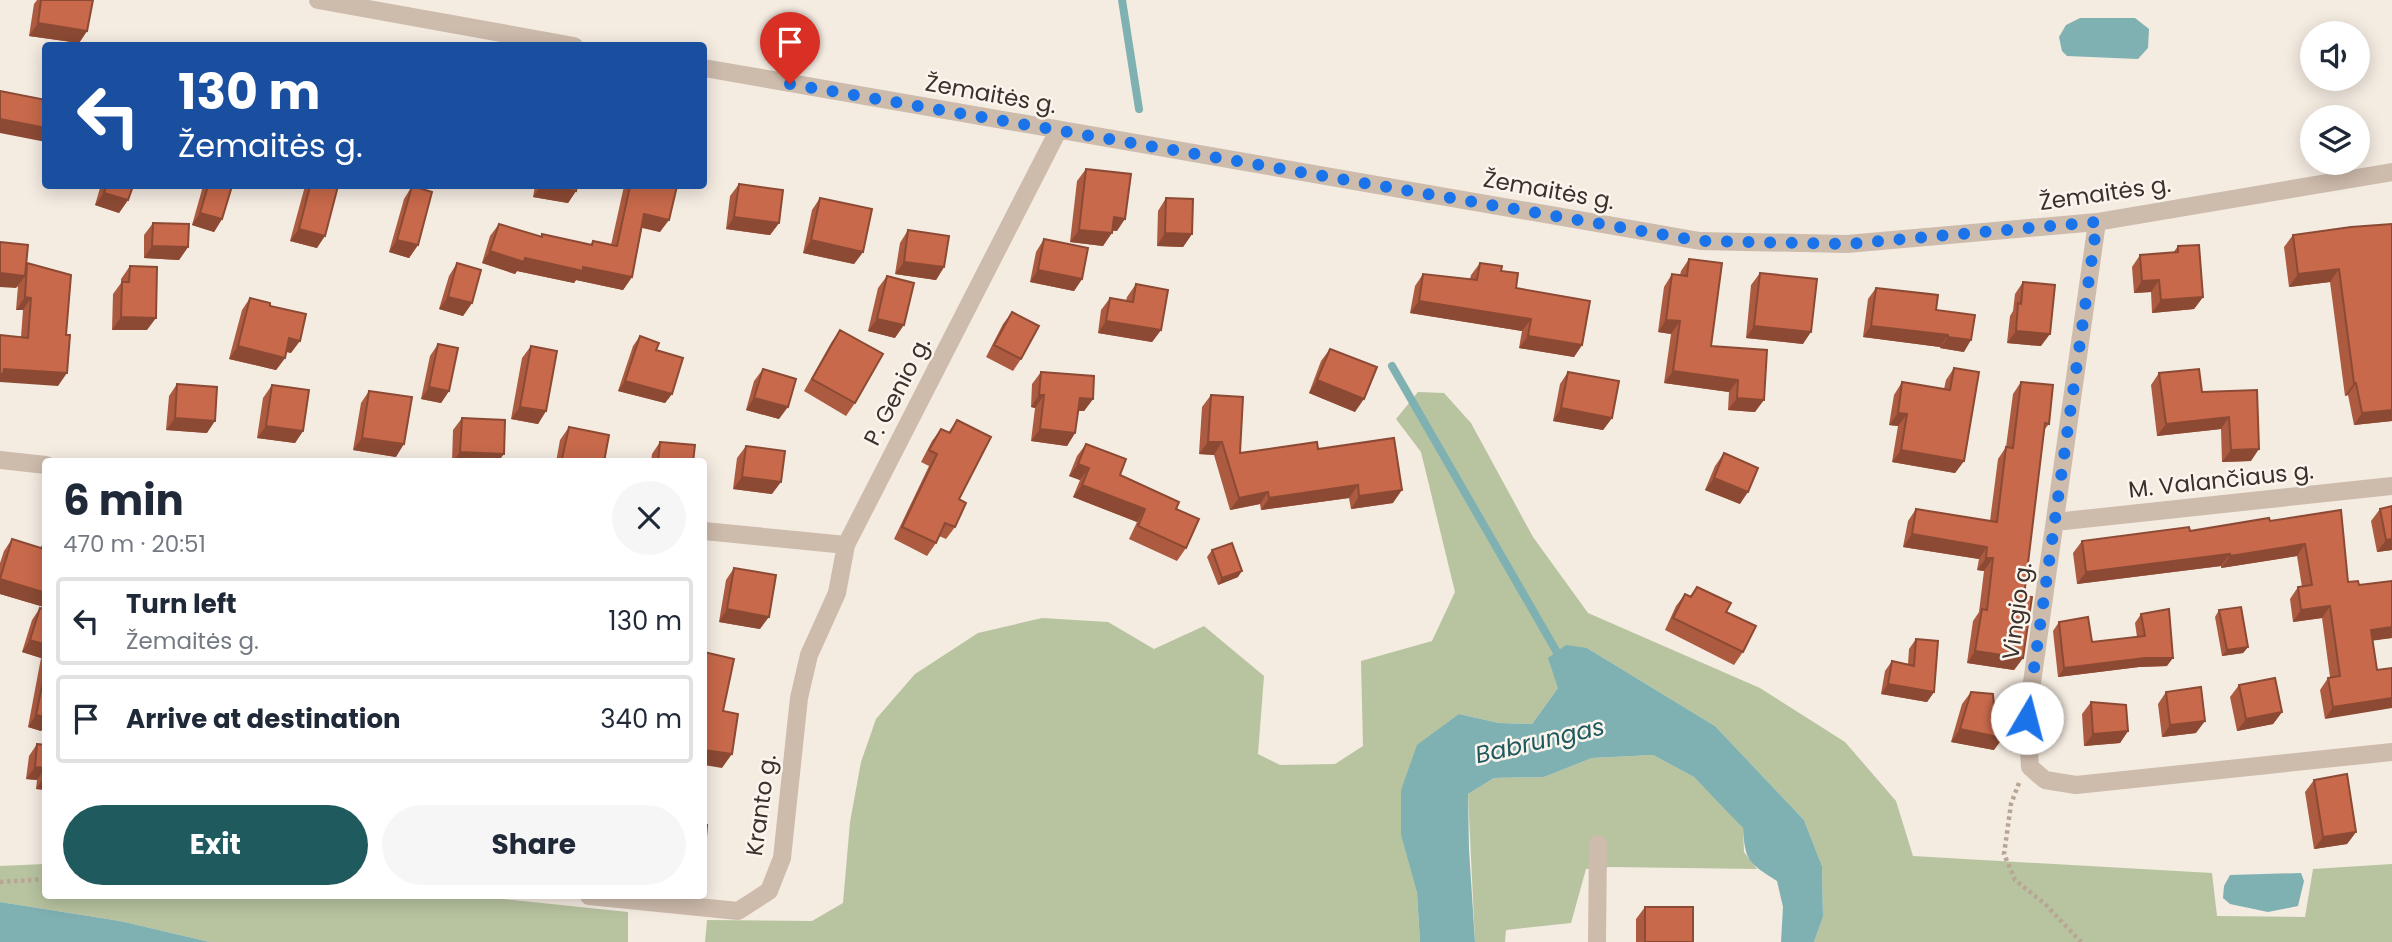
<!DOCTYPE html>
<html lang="en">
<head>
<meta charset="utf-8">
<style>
	:root { --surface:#fff; --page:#f6f6f7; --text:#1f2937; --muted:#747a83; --line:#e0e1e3; --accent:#1f5a5e }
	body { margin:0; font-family:Poppins,sans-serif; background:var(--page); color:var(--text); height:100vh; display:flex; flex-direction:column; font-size:26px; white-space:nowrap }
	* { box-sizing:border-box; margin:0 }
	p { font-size:23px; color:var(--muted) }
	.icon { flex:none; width:38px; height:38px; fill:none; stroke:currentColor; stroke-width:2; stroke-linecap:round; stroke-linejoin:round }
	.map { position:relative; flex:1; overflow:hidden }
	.details { position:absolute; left:42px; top:458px; width:665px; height:441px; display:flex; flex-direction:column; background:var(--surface); border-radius:7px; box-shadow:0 4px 18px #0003 }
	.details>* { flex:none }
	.top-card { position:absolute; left:42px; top:42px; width:665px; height:147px; border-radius:7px; box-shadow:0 4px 18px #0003; background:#1a4fa0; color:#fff; overflow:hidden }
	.buttons { position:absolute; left:2300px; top:21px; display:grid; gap:14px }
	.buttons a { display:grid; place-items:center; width:70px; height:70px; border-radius:50%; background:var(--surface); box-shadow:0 4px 18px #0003; font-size:35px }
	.pin { position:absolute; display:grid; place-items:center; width:60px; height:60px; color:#fff; margin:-72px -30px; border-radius:50% 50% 50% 0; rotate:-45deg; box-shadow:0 0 7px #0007 }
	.pin .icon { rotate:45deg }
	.me { position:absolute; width:77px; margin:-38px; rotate:8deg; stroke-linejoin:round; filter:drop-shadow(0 0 5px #0008) }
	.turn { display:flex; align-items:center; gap:24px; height:147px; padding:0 21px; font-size:32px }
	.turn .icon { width:91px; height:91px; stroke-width:2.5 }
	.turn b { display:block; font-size:49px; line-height:60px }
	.round { display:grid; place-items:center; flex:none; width:74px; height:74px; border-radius:37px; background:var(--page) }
	.head { display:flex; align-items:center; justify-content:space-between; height:119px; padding:0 21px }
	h1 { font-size:42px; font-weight:700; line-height:52px }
	.action { display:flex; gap:14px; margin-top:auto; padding:14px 21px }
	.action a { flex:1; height:80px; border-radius:42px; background:var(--accent); color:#fff; font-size:28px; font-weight:700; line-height:80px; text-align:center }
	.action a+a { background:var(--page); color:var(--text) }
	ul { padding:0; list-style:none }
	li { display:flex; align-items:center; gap:21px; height:88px; margin:0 14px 10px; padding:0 7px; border:4px solid var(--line); border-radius:7px }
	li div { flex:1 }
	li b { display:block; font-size:26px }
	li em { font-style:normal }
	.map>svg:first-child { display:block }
	.green { fill:#b8c4a0 }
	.water { fill:#7fb0b2 }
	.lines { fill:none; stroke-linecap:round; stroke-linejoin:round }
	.stream { stroke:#7fb0b2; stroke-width:8 }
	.path { stroke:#b9a596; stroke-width:4.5; stroke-dasharray:3.5 3.5; stroke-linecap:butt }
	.minor { stroke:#cdbbac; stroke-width:18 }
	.wall { fill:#ac5a40 }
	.shaded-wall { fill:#8c4a34 }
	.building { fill:#c8694b; stroke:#8c4a34; stroke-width:2 }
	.route { stroke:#1a73e8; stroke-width:12; stroke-dasharray:0 21.6 }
	.labels { text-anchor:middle; stroke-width:5; stroke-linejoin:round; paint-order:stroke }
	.street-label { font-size:23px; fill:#3b302b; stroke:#fbf5ee }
	.water-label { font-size:24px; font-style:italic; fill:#1f5a5e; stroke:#fbf5ee }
</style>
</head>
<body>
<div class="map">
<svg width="2392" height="942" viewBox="0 0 2392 942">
	<rect width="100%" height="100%" fill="#f4ebe1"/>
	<!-- green -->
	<path class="green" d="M1418 392 1444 393 1471 423 1533 537 1588 613 1760 688 1845 742 1896 801 1913 856 2212 873 2217 916 2305 917 2313 869 2392 864V942H1814L1823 917 1822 866 1804 820 1715 726 1587 648 1532 724 1499 723 1459 714 1401 834 1417 893 1420 942H705L707 920 812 921 843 903 850 822 861 762 876 719 915 674 978 633 1042 618 1108 622 1154 649 1204 626 1264 676 1258 754 1280 765 1335 764 1363 746 1361 661 1432 641 1455 592 1421 452 1396 419Z
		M1653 755 1694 777 1731 814 1743 828 1744 852 1757 869 1610 867 1586 869 1571 923 1506 930 1505 942H1475L1468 794 1494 778 1544 777 1592 758Z
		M45 864 46 896H474L628 912V942H210L120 921 0 902V866Z"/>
	<!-- water -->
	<path class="water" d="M2080 18H2135L2149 29 2148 48 2138 59 2067 56 2062 51 2059 37 2066 25Z
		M1566 645 1587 648 1715 726 1804 820 1822 866 1823 917 1814 942H1781L1783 907 1777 881C1749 863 1745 862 1743 828L1694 777 1653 755 1592 758 1544 777 1494 778 1468 794 1469 850 1475 942H1420L1417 893 1401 835V790L1417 745 1459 714 1499 723 1532 724 1558 688 1548 658Z
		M2301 873 2304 881 2298 906 2268 912 2230 904 2223 898 2224 886 2230 875Z
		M0 902 120 921 210 942H0Z"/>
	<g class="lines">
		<!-- stream -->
		<path class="stream" d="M1122 0 1139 109
			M1392 366 1562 661"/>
		<!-- path -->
		<path class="path" d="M2019 783 2011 804 2004 854 2015 880 2045 904 2081 942
			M0 882 46 879"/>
		<!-- minor -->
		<path class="minor" d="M318 0 574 46
			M704 68 1700 241 1847 244 2097 222 2392 172
			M2097 222 2027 718 2030 767 2045 780 2076 785 2392 752
			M0 460 46 465
			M2055 522 2392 486
			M704 531 846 545 1058 131
			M589 896 738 911 769 891 782 858 799 698 809 655 837 593 846 545
			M1597 942 1598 844"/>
	</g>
	<!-- wall -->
	<path class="wall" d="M37 0H41L87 31 79 43 29 36 34 4Z
		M1086 169 1117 231 1112 230 1103 246 1070 242 1077 181Z
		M739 184 779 223 770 235 726 229 730 196Z
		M93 186H133L128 200 119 213 95 205 100 188Z
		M203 186H232L222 219 214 232 192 225Z
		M305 186H338L317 248 290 241Z
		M412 186 418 245 409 258 389 252 404 199Z
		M535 186H577L576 191 568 203 533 197Z
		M624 186H677L660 232 642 228 632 277 623 290 576 280 574 283 517 271 515 274 482 263 490 236 499 224 540 237 542 234 590 245 593 241 611 245Z
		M820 198 863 252 854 264 803 253 812 210Z
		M1166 198 1192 234 1183 247 1157 246 1158 211Z
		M153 223 188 247 179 260 144 258V235Z
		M2351 227 2392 421 2354 425 2348 395 2345 396 2330 282 2289 287 2284 247 2293 235Z
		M908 230 944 267 936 280 895 274 900 243Z
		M1044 239 1082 279 1074 291 1030 282 1036 252Z
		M2178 246 2203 297 2194 309 2152 313 2151 292 2134 293 2132 267 2140 255 2173 253Z
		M1689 259 1711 346 1767 350 1755 412 1728 410 1729 392 1664 383 1671 334 1658 332 1664 287 1672 274 1680 275 1681 271Z
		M27 263 58 386 21 337 23 310H16L18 286 16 288Z
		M457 263 472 303 463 316 439 309 449 276Z
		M1480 263 1501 271 1516 288 1582 345 1574 357 1519 348 1522 331 1410 313 1415 286 1423 274 1470 279 1471 275Z
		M130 266 147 330H112L113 294 121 283V279Z
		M1760 273 1803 344 1746 338 1751 285Z
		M887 276 895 338 868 331 878 288Z
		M2023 282 2041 346 2007 343 2010 316 2013 311 2015 294Z
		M1136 284 1161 330 1152 342 1098 333 1101 310 1110 298 1126 301 1127 297Z
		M1876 288 1936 310 1964 352 1940 348V347L1863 337 1868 299Z
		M250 298 270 306 291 353 286 352 285 358 276 370 229 359 242 310Z
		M1012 312 1021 359 1013 371 986 357 1003 324Z
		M840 330 855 403 846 416 804 391 831 343Z
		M640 336 656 350 672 394 665 403 618 391 633 346Z
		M438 344 449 391 441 403 421 399 430 356Z
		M531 346 546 411 538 424 511 419 522 358Z
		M1330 349 1355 412 1309 393 1321 361Z
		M1954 368 1964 461 1955 473 1892 462 1898 426 1889 425 1894 395 1902 382 1944 389 1946 380Z
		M763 369 779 419 746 410 754 381Z
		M1041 372 1093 399 1084 411H1078L1075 433 1067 446 1031 441 1035 408 1031 407 1032 384Z
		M1568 372 1612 418 1603 430 1553 421 1560 384Z
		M2159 373 2202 392 2257 390 2251 461 2222 462 2221 429 2157 436 2151 385Z
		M2021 382 2049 424 2044 430 2024 596 2023 658 2014 670 1967 663 1973 621 1979 612 1984 571 1977 570 1979 559 1903 547 1908 521 1916 509 1990 521 1998 459 2006 447 2013 394Z
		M177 384 207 433 166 430 169 396Z
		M272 385 303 431 295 443 257 438 263 398Z
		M369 391 396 457 353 450 361 403Z
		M1211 395 1240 453 1318 449 1393 503 1351 509 1349 498 1261 510 1260 504 1230 510 1214 455 1199 454 1202 407Z
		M462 418 498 462H452L453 430Z
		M957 420 959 499 955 527 946 539 939 536 936 543 927 556 894 539 929 466 921 462 932 441 941 429 948 433Z
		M569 427 604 462H556L560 440Z
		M660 442 693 462H651L652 454Z
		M1086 444 1120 475 1176 509 1186 548 1177 561 1129 539 1137 522 1073 497 1080 480 1069 476 1077 456Z
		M746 446 772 494 733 489 737 458Z
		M1724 453 1740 504 1705 490 1715 466Z
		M2380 509 2392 550 2377 552 2371 521Z
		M2341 510 2348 582 2359 585 2392 581V638L2373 640 2377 670 2325 719 2320 690 2328 678 2330 677 2322 618 2293 622 2290 599 2298 587H2302L2297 556 2221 568V566L2077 584 2073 553 2082 541 2190 531 2270 521Z
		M12 539 40 548 46 539V605L44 607 0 594V563L4 551Z
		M1212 550 1238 577 1218 585 1207 557Z
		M734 568 760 629 719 622 726 580Z
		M1697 587 1726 612 1743 652 1734 665 1665 630 1676 606 1685 594 1690 596Z
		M40 608 46 609V725L41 731 28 727 41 658 22 652 32 620Z
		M2219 610 2248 647 2243 653 2222 656 2215 617Z
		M2141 614 2167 666 2139 667 2058 677 2053 631 2059 622 2092 642 2137 637 2135 623Z
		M1916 639 1934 692 1927 702 1881 694 1885 671 1892 661 1908 664 1909 649Z
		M2239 685 2282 712 2273 724 2237 731 2230 697Z
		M1971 692 1994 707V750L1951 742 1962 704Z
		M2166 692 2196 733 2162 737 2158 704Z
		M2091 702 2128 731 2120 743 2084 746 2082 714Z
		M37 744 46 745V790L36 789 37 780 26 779 29 756Z
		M2314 780 2356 832 2347 844 2314 849 2305 792Z
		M1645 907 1693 942H1636V919Z"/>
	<!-- shaded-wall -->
	<path class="shaded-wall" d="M38 23 87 31 79 43 29 36Z
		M0 119 46 128V142L0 133Z
		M459 186H479L477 189Z
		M541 186H546L576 191 568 203 533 197Z
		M104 193 128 200 119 213 95 205Z
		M200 213 222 219 214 232 192 225Z
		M644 214 669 220 660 232 636 226Z
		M734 217 779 223 770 235 726 229Z
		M1114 217 1125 219 1117 231 1105 230Z
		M299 229 325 236 317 248 290 241Z
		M1079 230 1112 233 1103 246 1070 242Z
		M1165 233 1192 234 1183 247 1157 246Z
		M397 240 418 245 409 258 389 252Z
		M811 240 863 252 854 264 803 253Z
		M152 246 188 247 179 260 144 258Z
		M490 251 525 258 583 267 632 277 623 290 576 280 574 283 517 271 515 274 482 263Z
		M904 262 944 267 936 280 895 274Z
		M2339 269 2330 282 2289 287 2298 274Z
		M1038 270 1082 279 1074 291 1030 282Z
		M0 273 25 276 16 288 0 287Z
		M2159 280 2151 292 2134 293 2142 281Z
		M25 297 31 298 23 310H16Z
		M448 297 472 303 463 316 439 309Z
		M2203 297 2194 309 2152 313 2161 300Z
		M1419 301 1531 319 1522 331 1410 313Z
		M121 317 156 318 147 330H112Z
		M877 319 904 325 895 338 868 331Z
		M1666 320 1680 321 1671 334 1658 332Z
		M1106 321 1161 330 1152 342 1098 333Z
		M1754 326 1811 332 1803 344 1746 338Z
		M1871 326 1948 335 1940 347 1863 337Z
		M2016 331 2050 334 2041 346 2007 343Z
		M1528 336 1582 345 1574 357 1519 348Z
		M1948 337 1971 340 1964 352 1940 348Z
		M289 338 300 341 291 353 281 350Z
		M238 346 285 358 276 370 229 359Z
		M4 369 67 373 58 386 0 382V374Z
		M1673 371 1738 380 1729 392 1664 383Z
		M1317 380 1364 399 1355 412 1309 393Z
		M625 381 672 394 665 403 618 391Z
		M2354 383H2356L2348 395 2345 396Z
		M429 387 449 391 441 403 421 399Z
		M1039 395H1044L1035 408 1031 407Z
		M754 398 788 407 779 419 746 410Z
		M1080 398 1093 399 1084 411 1071 410Z
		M1737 398 1764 400 1755 412 1728 410Z
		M520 407 546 411 538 424 511 419Z
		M1561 408 1612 418 1603 430 1553 421Z
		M2392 410V421L2354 425 2362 413Z
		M1898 413 1907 414 1898 426 1889 425Z
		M2229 417 2221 429 2157 436 2166 424Z
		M175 418 215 421 207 433 166 430Z
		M266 426 303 431 295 443 257 438Z
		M1040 429 1075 433 1067 446 1031 441Z
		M362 438 404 444 396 457 353 450Z
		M1208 442H1222L1214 455 1199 454Z
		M2259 449 2251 461 2222 462 2231 450Z
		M1901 450 1964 461 1955 473 1892 462Z
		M460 452 504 454 498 462H453Z
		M562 459 577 462H560Z
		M1078 464 1089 468 1080 480 1069 476Z
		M742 477 781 482 772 494 733 489Z
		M1714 478 1748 492 1740 504 1705 490Z
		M1082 485 1145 509 1137 522 1073 497Z
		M1358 485 1349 498 1261 510 1269 498Z
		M1402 490 1393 503 1351 509 1359 496Z
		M1268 492 1260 504 1230 510 1239 498Z
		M1912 534 1987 547 1979 559 1903 547Z
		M2392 539V550L2377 552 2386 540Z
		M2305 544 2297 556 2221 568 2230 556Z
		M2230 554 2221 566 2077 584 2086 572Z
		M1986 558H1993L1984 571 1977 570Z
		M1242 571 1238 577 1218 585 1222 578Z
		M0 579 46 593V605L44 607 0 594Z
		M2330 606 2322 618 2293 622 2301 610Z
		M727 609 769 617 760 629 719 622Z
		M2392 627V638L2363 642 2371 630Z
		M30 640 46 645V651L41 658 22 652Z
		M2248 647 2243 653 2222 656 2227 650Z
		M1975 651 2023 658 2014 670 1967 663Z
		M2145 658H2173L2167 666 2139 667 2058 677 2064 668Z
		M1888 684 1934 692 1927 702 1881 694Z
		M2392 698V708L2325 719 2333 707Z
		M2282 712 2273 724 2237 731 2246 719Z
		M36 715 46 717V725L41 731 28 727Z
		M2205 721 2196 733 2162 737 2170 725Z
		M1960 729 2003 738 1994 750 1951 742Z
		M2128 731 2120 743 2084 746 2093 734Z
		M704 750 732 754 722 768 704 765Z
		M35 767 45 768 37 780 26 779Z
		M44 777H46V790L36 789Z
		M2356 832 2347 844 2314 849 2323 837Z"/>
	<!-- building -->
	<path class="building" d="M41 0H93L87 31 38 23Z
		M0 91 46 100V128L0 119Z
		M1086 169 1131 174 1125 219 1114 217 1112 233 1079 230Z
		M739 184 783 190 779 223 734 217Z
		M106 186H133L128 200 104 193Z
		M208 186H232L222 219 200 213Z
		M310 186H338L325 236 299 229Z
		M412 186 432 192 418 245 397 240Z
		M546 186H577L576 191Z
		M630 186H677L669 220 644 214 632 277 583 267V271L525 258 524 262 490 251 499 224 542 237V234L592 245 593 241 617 246Z
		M820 198 872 209 863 252 811 240Z
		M1166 198 1193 199 1192 234 1165 233Z
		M153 223 189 224 188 247 152 246Z
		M2392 224V410L2362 413 2356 383H2354L2339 269 2298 274 2293 235 2351 227Z
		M908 230 949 236 944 267 904 262Z
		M1044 239 1088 248 1082 279 1038 270Z
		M0 242 28 245 25 276 0 273Z
		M2199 245 2203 297 2161 300 2159 280 2142 281 2140 255 2178 252V246Z
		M1689 259 1722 263 1711 346 1767 350 1764 400 1737 398 1738 380 1673 371 1680 321 1666 320 1672 274 1687 276Z
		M27 263 71 275 66 335H70L67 373 4 369 3 374H0V335L28 338 31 298 25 297Z
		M457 263 481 270 472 303 448 297Z
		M1480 263 1502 266 1501 271 1518 273 1516 288 1590 301 1582 345 1528 336 1531 319 1419 301 1423 274 1477 280Z
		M130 266 157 267 156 318 121 317 122 282H129Z
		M1760 273 1817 279 1811 332 1754 326Z
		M887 276 914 283 904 325 877 319Z
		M2023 282 2055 285 2050 334 2016 331 2018 303 2021 304Z
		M1136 284 1168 290 1161 330 1106 321 1110 298 1133 302Z
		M1876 288 1938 295 1936 310 1975 315 1971 340 1948 337V335L1871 326Z
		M250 298 270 303V306L306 314 300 341 289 338 285 358 238 346Z
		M1012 312 1039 326 1021 359 994 345Z
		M840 330 883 354 855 403 812 379Z
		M640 336 659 343 656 350 683 358 672 394 625 381Z
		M438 344 458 348 449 391 429 387Z
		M531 346 557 351 546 411 520 407Z
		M1330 349 1377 367 1364 399 1317 380Z
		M1954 368 1979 372 1964 461 1901 450 1907 414 1898 413 1902 382 1950 390Z
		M763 369 796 379 788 407 754 398Z
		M2199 369 2202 392 2257 390 2259 449 2231 450 2229 417 2166 424 2159 373Z
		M1041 372 1094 376 1093 399 1080 398 1075 433 1040 429 1044 395H1039Z
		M1568 372 1619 381 1612 418 1561 408Z
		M2021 382 2053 385 2049 424 2045 423 2024 596 2032 597 2023 658 1975 651 1982 609 1987 610 1993 558H1986L1987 547 1912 534 1916 509 1997 522 2006 447 2013 448Z
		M177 384 217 387 215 421 175 418Z
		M272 385 309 390 303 431 266 426Z
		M369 391 412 397 404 444 362 438Z
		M1211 395 1243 397 1240 453 1317 442 1318 449 1394 438 1402 490 1359 496 1358 485 1269 498 1268 492 1239 498 1222 442H1208Z
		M462 418 505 420 504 454 460 452Z
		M957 420 991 437 959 499 966 503 955 527 945 523 936 543 902 527 937 454 929 450 941 429 950 433Z
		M569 427 609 435 604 462H577L562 459Z
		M660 442 695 445 693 462H658Z
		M1086 444 1126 459 1120 475 1179 502 1176 509 1199 519 1186 548 1138 526 1145 509 1082 485 1089 468 1078 464Z
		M746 446 785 451 781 482 742 477Z
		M1724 453 1758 468 1748 492 1714 478Z
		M2392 506V539L2386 540 2380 509Z
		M2341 510 2348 582 2358 581 2359 585 2392 581V627L2371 630 2377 670 2392 668V698L2333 707 2328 678 2340 676 2330 606 2301 610 2298 587 2312 585 2305 544 2230 556V554L2086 572 2082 541 2189 527 2190 531 2269 518 2270 521Z
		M12 539 44 549 46 542V593L0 579Z
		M1232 543 1242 571 1222 578 1212 550Z
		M734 568 776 575 769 617 727 609Z
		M1697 587 1731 603 1726 612 1756 626 1743 652 1673 618 1685 594 1691 597Z
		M2241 607 2248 647 2227 650 2219 610Z
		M40 608 46 609V645L30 640Z
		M2169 609 2173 658H2145L2064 668 2059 622 2088 617 2092 642 2145 636 2141 614Z
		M1916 639 1938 641 1934 692 1888 684 1892 661 1914 666Z
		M704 652 734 659 723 711 738 714 732 754 704 750Z
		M46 666V717L36 715Z
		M2275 678 2282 712 2246 719 2239 685Z
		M2201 687 2205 721 2170 725 2166 692Z
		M1971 692 1993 694 1994 707 2009 706 2003 738 1960 729Z
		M2091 702 2126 705 2128 731 2093 734Z
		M37 744 46 745V777H44L45 768 35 767Z
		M2347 774 2356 832 2323 837 2314 780Z
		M704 825H707L704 862Z
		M1645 907H1693V942H1645Z"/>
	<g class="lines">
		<!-- route -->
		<path class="route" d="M790 84 1700 241 1847 244 2097 222 2027 718"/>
	</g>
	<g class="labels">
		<!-- street labels -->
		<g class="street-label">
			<text transform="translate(991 94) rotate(10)" y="8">Žemaitės g.</text>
			<text transform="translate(1549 190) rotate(10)" y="8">Žemaitės g.</text>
			<text transform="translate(2105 193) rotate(-8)" y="8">Žemaitės g.</text>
			<text transform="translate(897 391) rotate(-63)" y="8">P. Genio g.</text>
			<text transform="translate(2221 480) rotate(-6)" y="8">M. Valančiaus g.</text>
			<text transform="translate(2017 611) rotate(-82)" y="8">Vingio g.</text>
			<text transform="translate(761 805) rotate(-82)" y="8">Kranto g.</text>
		</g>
		<!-- water labels -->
		<g class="water-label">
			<text transform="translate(1540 741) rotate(-13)" y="8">Babrungas</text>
		</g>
	</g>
</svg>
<div class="buttons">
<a><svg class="icon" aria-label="sound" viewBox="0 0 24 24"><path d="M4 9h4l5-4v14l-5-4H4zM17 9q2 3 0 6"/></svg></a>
<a><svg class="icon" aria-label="layers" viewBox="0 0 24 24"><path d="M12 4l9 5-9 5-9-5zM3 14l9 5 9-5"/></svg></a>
</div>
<div class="pin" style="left:790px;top:84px;background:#d93025"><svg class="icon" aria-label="arrive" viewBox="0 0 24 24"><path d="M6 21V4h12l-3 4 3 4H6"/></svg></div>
<svg class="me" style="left:2027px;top:718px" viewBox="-20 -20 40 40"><circle r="19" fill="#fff"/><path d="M0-13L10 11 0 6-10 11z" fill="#1a73e8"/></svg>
<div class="top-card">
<div class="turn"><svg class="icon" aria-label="left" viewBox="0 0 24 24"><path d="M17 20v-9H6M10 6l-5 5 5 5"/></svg><div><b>130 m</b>Žemaitės g.</div></div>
</div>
<section class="details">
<div class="head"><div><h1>6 min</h1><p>470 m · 20:51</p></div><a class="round"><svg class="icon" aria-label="close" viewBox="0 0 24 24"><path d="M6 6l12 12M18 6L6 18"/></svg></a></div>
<ul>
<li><svg class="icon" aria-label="left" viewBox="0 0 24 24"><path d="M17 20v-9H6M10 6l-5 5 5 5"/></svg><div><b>Turn left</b><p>Žemaitės g.</p></div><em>130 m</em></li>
<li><svg class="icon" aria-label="arrive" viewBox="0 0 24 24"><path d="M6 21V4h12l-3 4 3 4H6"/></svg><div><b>Arrive at destination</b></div><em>340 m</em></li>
</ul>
<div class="action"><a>Exit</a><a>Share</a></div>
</section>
</div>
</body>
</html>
